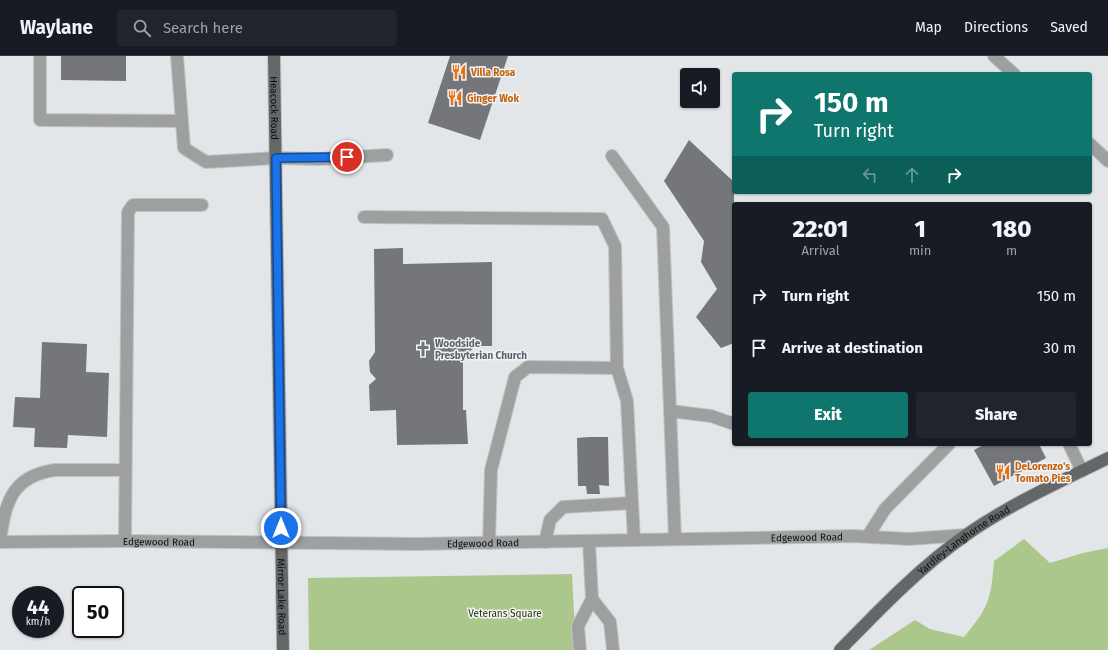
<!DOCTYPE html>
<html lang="en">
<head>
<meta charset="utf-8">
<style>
	:root { --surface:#171b24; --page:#20242c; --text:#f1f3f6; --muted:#9ea1a6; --line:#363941; --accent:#0f766e }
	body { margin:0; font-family:"Fira Sans",sans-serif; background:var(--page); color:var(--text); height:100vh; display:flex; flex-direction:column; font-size:15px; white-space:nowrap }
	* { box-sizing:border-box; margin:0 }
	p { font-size:13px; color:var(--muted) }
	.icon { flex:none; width:22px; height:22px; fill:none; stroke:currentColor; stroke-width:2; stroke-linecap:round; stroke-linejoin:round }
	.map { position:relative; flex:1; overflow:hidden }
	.panel { position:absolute; left:732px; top:146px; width:360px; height:244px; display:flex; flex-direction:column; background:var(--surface); border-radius:4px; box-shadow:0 1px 3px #0004 }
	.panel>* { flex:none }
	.banner { position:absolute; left:732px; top:16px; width:360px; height:122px; border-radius:4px; box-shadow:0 1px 3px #0004; background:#0f766e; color:#fff; overflow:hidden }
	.buttons { position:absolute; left:680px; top:12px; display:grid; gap:8px }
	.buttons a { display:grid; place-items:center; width:40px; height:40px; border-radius:4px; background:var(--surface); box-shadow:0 1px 3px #0004; font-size:20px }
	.speed { position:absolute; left:12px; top:530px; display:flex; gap:8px; font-size:20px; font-weight:700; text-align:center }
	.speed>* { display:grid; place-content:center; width:52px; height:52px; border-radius:50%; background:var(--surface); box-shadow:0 1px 3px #0004; line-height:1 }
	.speed small { font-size:10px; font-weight:400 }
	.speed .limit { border:2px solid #111; border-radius:6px; background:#fff; color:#111 }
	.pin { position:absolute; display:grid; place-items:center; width:34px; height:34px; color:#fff; margin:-17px; border:2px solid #fff; border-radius:50%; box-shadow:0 1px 4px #0007 }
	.me { position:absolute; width:44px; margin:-22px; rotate:0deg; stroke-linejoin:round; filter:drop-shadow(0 0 3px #0008) }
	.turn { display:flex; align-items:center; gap:14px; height:84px; padding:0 16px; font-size:18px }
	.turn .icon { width:52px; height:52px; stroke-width:2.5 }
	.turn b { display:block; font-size:28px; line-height:34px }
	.lanes { display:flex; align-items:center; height:38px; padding:0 16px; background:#0003; justify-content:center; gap:20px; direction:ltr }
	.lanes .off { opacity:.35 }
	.eta { display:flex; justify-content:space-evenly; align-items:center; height:68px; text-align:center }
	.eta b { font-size:24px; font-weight:800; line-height:28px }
	.primary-button { display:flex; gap:8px; margin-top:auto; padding:8px 16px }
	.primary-button a { flex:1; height:46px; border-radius:4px; background:var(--accent); color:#fff; font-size:16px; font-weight:800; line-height:46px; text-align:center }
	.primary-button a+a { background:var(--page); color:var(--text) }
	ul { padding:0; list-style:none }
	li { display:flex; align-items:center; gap:12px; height:52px; padding:0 16px }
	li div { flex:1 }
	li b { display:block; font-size:15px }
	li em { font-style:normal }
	header { display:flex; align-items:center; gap:24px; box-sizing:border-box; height:56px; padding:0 20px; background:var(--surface); border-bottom:1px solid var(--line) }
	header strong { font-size:19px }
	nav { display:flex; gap:22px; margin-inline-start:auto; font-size:14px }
	.search { width:280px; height:36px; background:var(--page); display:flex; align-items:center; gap:10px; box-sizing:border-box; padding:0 14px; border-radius:4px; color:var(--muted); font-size:15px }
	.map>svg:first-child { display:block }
	.green { fill:#abc78b }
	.building { fill:#747679 }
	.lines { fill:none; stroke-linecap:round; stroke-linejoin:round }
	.minor-casing { stroke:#c1c3c6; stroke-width:14 }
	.major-casing { stroke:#c1c3c6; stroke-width:14 }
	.minor { stroke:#9ea0a0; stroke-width:12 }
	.major { stroke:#646767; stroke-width:12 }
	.route-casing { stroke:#114b97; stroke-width:10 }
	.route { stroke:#1a73e8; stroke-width:7 }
	.labels { text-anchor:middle; stroke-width:3; stroke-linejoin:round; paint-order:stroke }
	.food-label { font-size:10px; font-weight:bold; fill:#c56008; stroke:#f1f3f7; text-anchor:start }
	.street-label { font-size:10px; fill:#0c0d0e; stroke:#f1f3f7 }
	.worship-label { font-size:10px; font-weight:bold; fill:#5b616d; stroke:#f1f3f7; text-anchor:start }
	.park-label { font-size:10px; fill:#223601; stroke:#f1f3f7 }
</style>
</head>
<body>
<header>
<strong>Waylane</strong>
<div class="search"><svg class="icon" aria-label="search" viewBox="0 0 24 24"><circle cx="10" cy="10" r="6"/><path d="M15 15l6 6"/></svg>Search here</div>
<nav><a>Map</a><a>Directions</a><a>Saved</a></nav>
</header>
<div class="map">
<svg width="1108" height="594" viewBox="0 0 1108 594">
	<rect width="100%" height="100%" fill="#e3e6e9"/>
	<!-- green -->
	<path class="green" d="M1024 483 1050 507 1083 497 1108 492V594H869L915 564 930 573 964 581C989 551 991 543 994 505Z
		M572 518 576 594H309L308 522Z"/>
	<!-- building -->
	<path class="building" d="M61 0H126V25L61 24Z
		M450 0H508L480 84 428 67Z
		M689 84 734 126V287L721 292 696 261 717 233 701 206 704 185 664 125Z
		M403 192V208L492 206V290H475L463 303V354H466L468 388 397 389 396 354 370 355 369 329 376 323 370 316 369 305 375 296 374 193Z
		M42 286 87 288 86 316 109 317 107 381 68 379 67 392 34 391 35 372 13 371 15 341 40 342Z
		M589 381H608L609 430 599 429 600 438H587L586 430H578L577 382Z
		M985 388H1039L1046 402 994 430 974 394Z"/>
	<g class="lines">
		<defs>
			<g id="minor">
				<path d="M40 0V64L182 65"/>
				<path d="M177 0 184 92 206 106 276 102 320 103 387 99"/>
				<path d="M994 0 1014 18"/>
				<path d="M1090 88 1108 105"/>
				<path d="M612 100 663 171 675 483"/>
				<path d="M364 161 602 163 615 190 617 312 528 311 515 321 491 414 489 487"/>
				<path d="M617 312 627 345 634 484"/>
				<path d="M670 355 711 360 734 368"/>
				<path d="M1069 388 1082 415"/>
				<path d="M868 480 885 453 949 388"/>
				<path d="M0 485C5 448 11 420 55 414H125"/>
				<path d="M125 485 128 156 133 149H202"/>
				<path id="s1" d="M0 486 125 485 418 488 853 480 909 483 965 479"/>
				<path d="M545 486 550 464 563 451 632 447"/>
				<path d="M592 543 610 566 613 594"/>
				<path d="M580 594 578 570 592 543 589 486"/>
			</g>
			<g id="major">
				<path id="s2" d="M274 0 283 594"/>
				<path id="s3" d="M840 594C880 553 919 512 966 479 1010 448 1060 426 1108 402"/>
			</g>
		</defs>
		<!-- minor casing -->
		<use href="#minor" class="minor-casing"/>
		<!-- major casing -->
		<use href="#major" class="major-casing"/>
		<!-- minor -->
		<use href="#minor" class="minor"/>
		<!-- major -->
		<use href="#major" class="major"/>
	</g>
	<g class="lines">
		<defs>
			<path id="route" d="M281 472 276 102 347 101"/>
		</defs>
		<!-- route casing -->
		<use href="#route" class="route-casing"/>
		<!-- route -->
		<use href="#route" class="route"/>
	</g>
	<!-- icons -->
	<defs>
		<symbol id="restaurant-bare" viewBox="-9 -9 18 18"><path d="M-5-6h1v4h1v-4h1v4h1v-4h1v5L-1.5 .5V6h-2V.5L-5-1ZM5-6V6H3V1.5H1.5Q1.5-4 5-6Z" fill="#e8710a" stroke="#f1f3f7" stroke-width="2.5" paint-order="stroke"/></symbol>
		<symbol id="church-bare" viewBox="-9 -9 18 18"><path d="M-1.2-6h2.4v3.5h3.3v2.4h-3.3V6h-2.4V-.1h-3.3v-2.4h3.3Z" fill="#6b7280" stroke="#f1f3f7" stroke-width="2.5" paint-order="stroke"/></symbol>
	</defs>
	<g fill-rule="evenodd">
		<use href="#restaurant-bare" x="448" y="5" width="22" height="22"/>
		<use href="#restaurant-bare" x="444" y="31" width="22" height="22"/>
		<use href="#church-bare" x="412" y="282" width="22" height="22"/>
		<use href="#restaurant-bare" x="992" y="405" width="22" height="22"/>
	</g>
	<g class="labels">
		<!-- food labels -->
		<g class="food-label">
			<text x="471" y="20">Villa Rosa</text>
			<text x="467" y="46">Ginger Wok</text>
			<text x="1015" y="414">DeLorenzo's<tspan x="1015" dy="12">Tomato Pies</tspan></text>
		</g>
		<!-- street labels -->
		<g class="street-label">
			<text dy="4" stroke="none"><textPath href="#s2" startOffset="52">Heacock Road</textPath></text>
			<text dy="4" stroke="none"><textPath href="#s1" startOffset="807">Edgewood Road</textPath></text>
			<text dy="4" stroke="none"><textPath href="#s3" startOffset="166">Yardley-Langhorne Road</textPath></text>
			<text dy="4" stroke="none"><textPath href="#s1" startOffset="159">Edgewood Road</textPath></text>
			<text dy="4" stroke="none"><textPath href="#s1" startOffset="483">Edgewood Road</textPath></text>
			<text dy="4" stroke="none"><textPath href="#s2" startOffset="541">Mirror Lake Road</textPath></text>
		</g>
		<!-- worship labels -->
		<g class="worship-label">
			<text x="435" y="291">Woodside<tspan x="435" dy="12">Presbyterian Church</tspan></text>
		</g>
		<!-- park labels -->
		<g class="park-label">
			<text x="505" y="561">Veterans Square</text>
		</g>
	</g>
</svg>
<div class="buttons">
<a><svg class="icon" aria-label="sound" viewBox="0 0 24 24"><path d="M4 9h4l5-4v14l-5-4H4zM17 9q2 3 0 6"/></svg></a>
</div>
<div class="speed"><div>44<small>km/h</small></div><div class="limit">50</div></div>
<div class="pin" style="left:347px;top:101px;background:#d93025"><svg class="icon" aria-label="arrive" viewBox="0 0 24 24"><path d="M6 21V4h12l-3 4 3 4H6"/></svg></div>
<svg class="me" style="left:281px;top:472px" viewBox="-20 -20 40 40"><circle r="17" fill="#1a73e8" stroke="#fff" stroke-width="3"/><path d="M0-11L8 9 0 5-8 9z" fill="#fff"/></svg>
<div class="banner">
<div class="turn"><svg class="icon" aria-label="right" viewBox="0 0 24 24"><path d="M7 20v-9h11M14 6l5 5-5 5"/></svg><div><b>150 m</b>Turn right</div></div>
<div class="lanes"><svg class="icon off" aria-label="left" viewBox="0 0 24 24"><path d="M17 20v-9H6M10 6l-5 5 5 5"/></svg><svg class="icon off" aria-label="ahead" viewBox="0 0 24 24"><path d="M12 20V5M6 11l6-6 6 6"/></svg><svg class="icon" aria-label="right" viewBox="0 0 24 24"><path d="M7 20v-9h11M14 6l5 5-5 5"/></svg></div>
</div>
<section class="panel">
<div class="eta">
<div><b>22:01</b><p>Arrival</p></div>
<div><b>1</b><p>min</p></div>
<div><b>180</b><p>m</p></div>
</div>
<ul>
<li><svg class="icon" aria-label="right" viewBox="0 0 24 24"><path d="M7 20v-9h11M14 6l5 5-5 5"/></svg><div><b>Turn right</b></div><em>150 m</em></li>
<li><svg class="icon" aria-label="arrive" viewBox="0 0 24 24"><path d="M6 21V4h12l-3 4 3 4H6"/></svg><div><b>Arrive at destination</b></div><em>30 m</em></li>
</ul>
<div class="primary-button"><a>Exit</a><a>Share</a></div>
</section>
</div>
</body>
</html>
